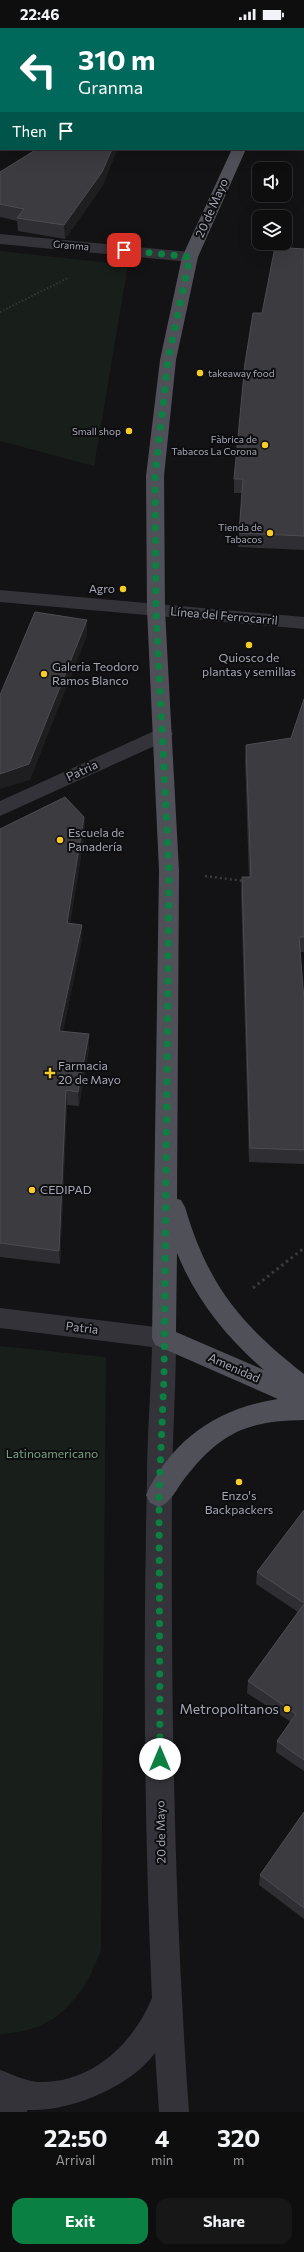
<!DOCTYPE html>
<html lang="en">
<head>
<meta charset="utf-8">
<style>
	:root { --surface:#0e0e0f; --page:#171718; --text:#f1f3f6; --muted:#9b9c9e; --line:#2e2e2f; --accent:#0b8043 }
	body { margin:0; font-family:Commissioner,sans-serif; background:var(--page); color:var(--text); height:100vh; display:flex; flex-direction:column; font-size:15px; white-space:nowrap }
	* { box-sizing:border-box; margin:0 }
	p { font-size:13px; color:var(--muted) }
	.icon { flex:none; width:22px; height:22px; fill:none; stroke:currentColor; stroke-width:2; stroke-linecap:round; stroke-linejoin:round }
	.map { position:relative; height:2084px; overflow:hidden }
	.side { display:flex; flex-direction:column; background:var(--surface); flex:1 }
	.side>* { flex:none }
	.top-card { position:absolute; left:0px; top:0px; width:304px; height:122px; box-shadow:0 4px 16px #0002,0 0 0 1px var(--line); background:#00695c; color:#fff; overflow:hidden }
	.fabs { position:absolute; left:252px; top:134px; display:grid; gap:8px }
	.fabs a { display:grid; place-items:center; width:40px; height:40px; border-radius:8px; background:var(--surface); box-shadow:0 4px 16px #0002,0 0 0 1px var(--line); font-size:20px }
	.pin { position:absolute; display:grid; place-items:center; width:34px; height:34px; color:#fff; margin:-17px; border-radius:8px; box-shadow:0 2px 6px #0006 }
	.me { position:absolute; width:44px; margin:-22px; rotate:0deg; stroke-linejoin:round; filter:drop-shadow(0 0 3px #0008) }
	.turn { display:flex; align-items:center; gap:14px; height:84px; padding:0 12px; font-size:18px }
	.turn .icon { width:52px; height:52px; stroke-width:2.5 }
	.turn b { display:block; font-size:28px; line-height:34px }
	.then { display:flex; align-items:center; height:38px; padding:0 12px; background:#0003; gap:8px; font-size:15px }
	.eta { display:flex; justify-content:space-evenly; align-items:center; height:68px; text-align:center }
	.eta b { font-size:24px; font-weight:700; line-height:28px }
	.primary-button { display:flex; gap:8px; margin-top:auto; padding:8px 12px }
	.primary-button a { flex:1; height:46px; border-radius:12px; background:var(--accent); color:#fff; font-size:16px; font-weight:700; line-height:46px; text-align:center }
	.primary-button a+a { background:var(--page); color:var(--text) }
	.status { display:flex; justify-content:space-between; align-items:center; height:28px; padding:0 20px; background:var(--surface); direction:ltr }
	.status svg { height:11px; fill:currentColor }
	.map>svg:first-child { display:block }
	.green { fill:#181f1a }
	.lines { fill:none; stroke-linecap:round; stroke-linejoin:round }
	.path-far2 { stroke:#393a40; stroke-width:1.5; stroke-dasharray:1.5 2; stroke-linecap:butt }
	.path-far1 { stroke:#393a40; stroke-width:2.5; stroke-dasharray:2 3; stroke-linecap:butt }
	.path { stroke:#393a40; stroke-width:3; stroke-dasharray:2.5 3.5; stroke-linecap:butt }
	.minor { fill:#333339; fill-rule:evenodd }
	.major { fill:#4f5058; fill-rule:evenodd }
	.wall { fill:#2f2e32 }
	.shaded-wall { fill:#1e1d20 }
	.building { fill:#3b3b40; stroke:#4c4c52 }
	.route { stroke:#0b8043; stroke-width:7; stroke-dasharray:0 12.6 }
	.poi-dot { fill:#f8cc26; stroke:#0e0d0f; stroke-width:1.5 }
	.labels { text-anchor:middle; stroke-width:4; stroke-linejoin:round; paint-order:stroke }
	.far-street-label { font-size:10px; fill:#a3a7b5; stroke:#0e0d0f }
	.far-poi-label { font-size:10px; fill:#a3a7b5; stroke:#0e0d0f; text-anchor:end }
	.street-label { font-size:12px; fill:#a3a7b5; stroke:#0e0d0f }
	.poi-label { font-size:12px; fill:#a3a7b5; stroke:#0e0d0f; text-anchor:start }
	.park-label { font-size:12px; fill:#79a181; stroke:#0e0d0f }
	.near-poi-label { font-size:14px; fill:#a3a7b5; stroke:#0e0d0f; text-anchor:end }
</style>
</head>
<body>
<div class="status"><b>22:46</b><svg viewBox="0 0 49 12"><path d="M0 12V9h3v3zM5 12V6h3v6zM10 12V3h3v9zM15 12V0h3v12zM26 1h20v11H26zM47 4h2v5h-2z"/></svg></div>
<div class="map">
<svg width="304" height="2084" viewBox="0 0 304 2084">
	<rect width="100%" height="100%" fill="#131214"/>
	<!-- green -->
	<path class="green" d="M0 223 128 237 94 438 0 413Z
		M0 1318 106 1329 101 1922C82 1972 56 2004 0 2006Z"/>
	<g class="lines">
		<!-- path-far2 -->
		<path class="path-far2" d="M0 284 68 250"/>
		<!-- path-far1 -->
		<path class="path-far1" d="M205 848 244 853"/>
		<!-- path -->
		<path class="path" d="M253 1260 304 1220"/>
		<!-- minor -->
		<path class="minor" d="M303 111H304V119H303Z
			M0 206 190 224 195 226 198 229 195 232 190 234 0 216Z
			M0 562 304 589V601L0 574Z
			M163 699 170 701 173 706 170 711 0 788V773Z
			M0 1280 164 1300 173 1303 176 1310C176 1362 172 1414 172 1466 171 1672 174 1878 189 2084H159L155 2025C130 2059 70 2084 27 2082V2084H0V2042C12 2046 25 2053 38 2054 91 2056 133 2016 152 1970 144 1797 143 1623 147 1450 147 1406 151 1363 152 1319L0 1300Z"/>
		<!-- major -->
		<path class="major" d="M284 0H298V1H284Z
			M232 121H246L198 229 176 332 164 448 165 582 179 843 177 1171 181 1172 185 1179C208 1257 240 1296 304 1346V1392C247 1393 221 1404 185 1450 176 1461 172 1474 159 1479L150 1475 146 1467C172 1411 218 1380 278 1371L155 1317 152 1310 159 843 147 582 146 448 160 332 182 229ZM177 1225C196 1272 227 1310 264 1342L176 1304Z"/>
	</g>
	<!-- wall -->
	<path class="wall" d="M0 0H75V1H1V49H0Z
		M37 121H117L103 157 65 211 18 203 17 193 0 189V144Z
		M304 221V522L238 519 242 465H234V451L262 285Z
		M304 671V924H300L304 972V1136L249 1134 241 863 242 849H249L245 732 246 717 291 710Z
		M84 789 85 804 70 895 82 897V911L63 1003 89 1020 79 1078 67 1077 60 1236 0 1229V801Z
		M304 1482V1743L276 1724 277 1713 291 1694 247 1665 248 1653 298 1584 256 1556 257 1544Z
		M304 1784V1891L259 1857 260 1847Z"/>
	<!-- shaded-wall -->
	<path class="shaded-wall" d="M112 121H117L103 157 65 211 64 197Z
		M87 592V608L30 752 0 761V746Z
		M84 789 85 804 67 910V895Z
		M82 897V911L60 1017 59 1003Z
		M89 1006V1020L79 1078 78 1064Z
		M66 1062 67 1077 60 1236 59 1223Z"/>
	<!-- building -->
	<path class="building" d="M0 0H72V1H1V37L0 36Z
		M37 121H112L102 144 64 197 17 190 24 181 0 176V144Z
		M275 219 304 221V508L239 505 243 451H234L245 335 253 285H262Z
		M35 584 87 592 29 736 0 746V667Z
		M304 671V909H299L304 972V1122L250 1120 242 849H251L246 717 291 710Z
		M65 769 84 789 67 895 82 897 59 1003 89 1006 78 1064 66 1062 59 1223 0 1215V801Z
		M304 1482V1575L257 1544Z
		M304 1576V1732L277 1713 296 1686 248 1653Z
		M304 1784V1880L260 1847Z"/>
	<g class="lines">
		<!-- route -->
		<path class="route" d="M124 222 190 229 168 332 155 448 156 582 169 843 164 1349 159 1467 160 1731"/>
	</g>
	<!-- markers -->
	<g class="poi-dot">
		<circle cx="200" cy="345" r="4"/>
		<circle cx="129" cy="403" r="4"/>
		<circle cx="265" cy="417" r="4"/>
		<circle cx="270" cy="505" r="4"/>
		<circle cx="123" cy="561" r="4"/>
		<circle cx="249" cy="617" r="4"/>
		<circle cx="44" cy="646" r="4"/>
		<circle cx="60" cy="812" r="4"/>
		<path d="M48 1039h4v4h4v4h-4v4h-4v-4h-4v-4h4z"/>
		<circle cx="32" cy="1162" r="4"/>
		<circle cx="239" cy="1454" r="4"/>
		<circle cx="287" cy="1681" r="4"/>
	</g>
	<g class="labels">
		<!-- far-street labels -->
		<g class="far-street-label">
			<text transform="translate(71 217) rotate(5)" y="4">Granma</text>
		</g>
		<!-- far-poi labels -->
		<g class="far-poi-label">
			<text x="208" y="349" text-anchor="start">takeaway food</text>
			<text x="121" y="407">Small shop</text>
			<text x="257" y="415">Fàbrica de<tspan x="257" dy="12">Tabacos La Corona</tspan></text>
			<text x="262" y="503">Tienda de<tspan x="262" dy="12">Tabacos</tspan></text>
		</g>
		<!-- street labels -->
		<g class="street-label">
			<text transform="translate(212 180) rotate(-66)" y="4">20 de Mayo</text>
			<text transform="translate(224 588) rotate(5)" y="4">Línea del Ferrocarril</text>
			<text transform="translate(82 743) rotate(-25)" y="4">Patria</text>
			<text transform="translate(82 1300) rotate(7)" y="4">Patria</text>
			<text transform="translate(234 1340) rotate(24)" y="4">Amenidad</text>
			<text transform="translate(161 1804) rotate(-91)" y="4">20 de Mayo</text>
		</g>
		<!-- poi labels -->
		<g class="poi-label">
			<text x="115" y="565" text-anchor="end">Agro</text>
			<text x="249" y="634" text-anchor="middle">Quiosco de<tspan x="249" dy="14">plantas y semillas</tspan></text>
			<text x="52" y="643">Galeria Teodoro<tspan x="52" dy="14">Ramos Blanco</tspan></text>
			<text x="68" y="809">Escuela de<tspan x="68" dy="14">Panadería</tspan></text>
			<text x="58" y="1042">Farmacia<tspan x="58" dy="14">20 de Mayo</tspan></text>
			<text x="40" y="1166">CEDIPAD</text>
			<text x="239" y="1472" text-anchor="middle">Enzo's<tspan x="239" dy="14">Backpackers</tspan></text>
		</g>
		<!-- park labels -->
		<g class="park-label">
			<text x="52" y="1430">Latinoamericano</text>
		</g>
		<!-- near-poi labels -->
		<g class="near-poi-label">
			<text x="279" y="1686">Metropolitanos</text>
		</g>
	</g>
</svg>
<div class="fabs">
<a><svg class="icon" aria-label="sound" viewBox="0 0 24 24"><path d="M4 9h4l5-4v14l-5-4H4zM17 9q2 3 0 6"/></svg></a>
<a><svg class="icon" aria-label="layers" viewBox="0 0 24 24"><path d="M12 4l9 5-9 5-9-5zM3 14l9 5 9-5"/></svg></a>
</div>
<div class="pin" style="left:124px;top:222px;background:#d93025"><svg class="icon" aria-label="arrive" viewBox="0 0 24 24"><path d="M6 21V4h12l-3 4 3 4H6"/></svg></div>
<svg class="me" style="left:160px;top:1731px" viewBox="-20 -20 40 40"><circle r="19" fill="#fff"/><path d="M0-13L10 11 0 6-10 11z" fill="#0b8043"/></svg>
<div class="top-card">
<div class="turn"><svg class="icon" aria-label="left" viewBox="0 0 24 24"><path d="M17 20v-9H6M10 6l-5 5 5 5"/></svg><div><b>310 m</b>Granma</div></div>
<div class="then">Then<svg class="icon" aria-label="arrive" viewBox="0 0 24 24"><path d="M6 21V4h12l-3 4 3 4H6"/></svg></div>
</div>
</div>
<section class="side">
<div class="eta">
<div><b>22:50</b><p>Arrival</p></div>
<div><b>4</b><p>min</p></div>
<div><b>320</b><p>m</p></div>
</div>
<div class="primary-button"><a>Exit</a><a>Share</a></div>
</section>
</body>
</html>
